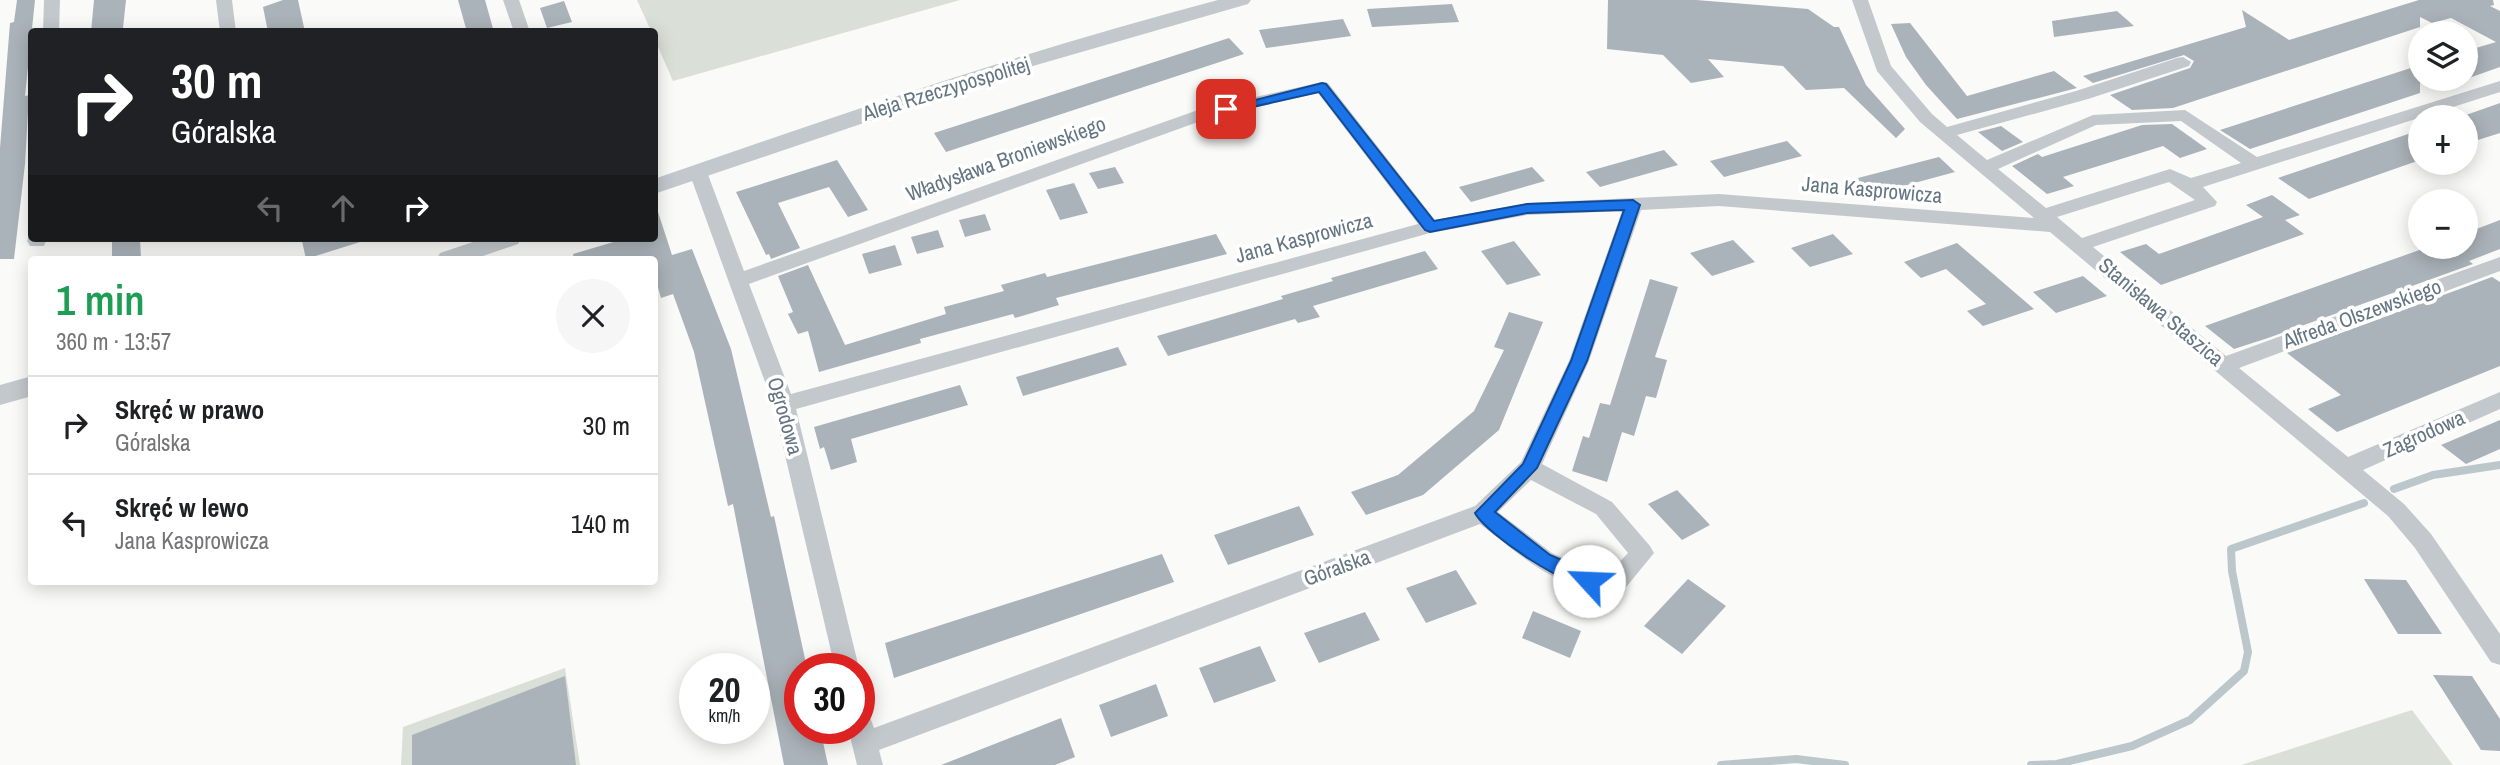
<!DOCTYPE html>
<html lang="pl">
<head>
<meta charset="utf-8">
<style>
	:root { --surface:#fff; --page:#f6f6f6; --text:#202124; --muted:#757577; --line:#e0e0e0 }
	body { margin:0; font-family:"Archivo Narrow",sans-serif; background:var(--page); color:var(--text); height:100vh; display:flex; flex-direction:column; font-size:26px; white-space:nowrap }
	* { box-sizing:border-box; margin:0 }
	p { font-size:23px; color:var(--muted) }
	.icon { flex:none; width:38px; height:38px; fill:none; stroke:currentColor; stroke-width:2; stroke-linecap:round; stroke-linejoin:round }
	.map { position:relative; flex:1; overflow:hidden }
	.drawer { position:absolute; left:28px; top:256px; width:630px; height:329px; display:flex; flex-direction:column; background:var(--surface); border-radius:7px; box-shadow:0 4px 18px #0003 }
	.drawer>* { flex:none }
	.guide { position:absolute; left:28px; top:28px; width:630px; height:214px; border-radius:7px; box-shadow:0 4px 18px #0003; background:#202124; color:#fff; overflow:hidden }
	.buttons { position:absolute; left:2408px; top:21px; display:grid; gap:14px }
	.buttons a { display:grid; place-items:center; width:70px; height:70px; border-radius:50%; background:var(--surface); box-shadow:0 4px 18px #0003; font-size:35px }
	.speed { position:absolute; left:679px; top:653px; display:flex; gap:14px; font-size:35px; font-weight:700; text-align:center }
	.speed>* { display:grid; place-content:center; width:91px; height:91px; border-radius:50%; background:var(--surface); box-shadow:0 4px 18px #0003; line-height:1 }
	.speed small { font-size:18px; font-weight:400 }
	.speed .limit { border:10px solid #d22; background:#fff; color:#111 }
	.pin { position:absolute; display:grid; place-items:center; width:60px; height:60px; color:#fff; margin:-30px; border-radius:14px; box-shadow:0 4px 10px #0006 }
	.me { position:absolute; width:77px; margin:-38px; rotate:295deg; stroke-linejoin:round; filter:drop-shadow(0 0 5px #0008) }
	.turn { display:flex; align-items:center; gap:24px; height:147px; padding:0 28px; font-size:32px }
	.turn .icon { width:91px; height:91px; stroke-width:2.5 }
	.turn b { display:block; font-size:49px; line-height:60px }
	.lanes { display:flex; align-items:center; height:66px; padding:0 28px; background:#0003; justify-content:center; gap:35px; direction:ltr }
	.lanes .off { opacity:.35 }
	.round { display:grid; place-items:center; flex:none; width:74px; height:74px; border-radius:37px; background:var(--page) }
	.headline { display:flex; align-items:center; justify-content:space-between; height:119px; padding:0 28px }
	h1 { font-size:42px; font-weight:600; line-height:52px; color:#1e9e55 }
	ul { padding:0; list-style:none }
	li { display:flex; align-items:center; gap:21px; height:98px; padding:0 28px; border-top:2px solid var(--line) }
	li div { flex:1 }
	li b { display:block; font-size:26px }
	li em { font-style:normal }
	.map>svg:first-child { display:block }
	.green { fill:#dadfd7 }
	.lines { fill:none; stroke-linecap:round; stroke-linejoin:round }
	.stream { stroke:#bbc7cb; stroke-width:8 }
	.building { fill:#aab3b9 }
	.minor { fill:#c3c8cc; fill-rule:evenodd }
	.tertiary { fill:#c3c8cc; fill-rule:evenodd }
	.route { fill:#1a73e8; stroke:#114b97; stroke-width:2 }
	.labels { text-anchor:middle; stroke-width:7; stroke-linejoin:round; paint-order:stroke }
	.street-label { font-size:21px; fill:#657683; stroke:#fff }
</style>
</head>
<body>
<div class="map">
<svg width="2500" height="765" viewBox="0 0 2500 765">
	<rect width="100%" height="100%" fill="#fafaf8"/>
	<!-- green -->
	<path class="green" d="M637 0H960L673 81 655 40 654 32 651 31Z
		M565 668 580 765H401L403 727Z
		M2412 710 2453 765H2241Z"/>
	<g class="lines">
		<!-- stream -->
		<path class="stream" d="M2394 489 2433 475 2500 465
			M1721 765 1796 759 1845 765
			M2031 765 2057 764 2132 746 2190 720 2244 671 2248 652 2232 571 2231 549 2364 503"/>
	</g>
	<!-- building -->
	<path class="building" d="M17 0H35L25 96 29 95 25 164 14 259H0V148L10 23 14 22Z
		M94 0H126L123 28 91 32Z
		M283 0H298L305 32H268L263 7Z
		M458 0H485L494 32H467Z
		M1608 0H1696L1808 9 1834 27H1839L1866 85 1905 129 1896 138 1844 88 1806 90 1783 66 1708 59 1724 77 1691 83 1663 55 1607 49Z
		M2419 0H2493L2494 5 2490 6 2500 11V67L2466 79V51L2496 42 2451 18 2432 23 2420 17V27L2173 108 2132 110 2110 95 2190 68 2194 61 2184 55 2093 83 2083 76 2246 27 2242 10 2289 40Z
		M564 1 572 22 547 28 540 8Z
		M1452 4 1459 22 1372 27 1367 9Z
		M2117 11 2134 26 2054 37 2052 21Z
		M1343 19 1351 36 1266 48 1259 30Z
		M1910 23 1967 96 2054 71 2077 88 1957 119 1926 85 1906 57 1891 24Z
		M1229 38 1244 54 946 152 934 133Z
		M2420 65V93L2250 149 2220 130Z
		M2500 103V133L2478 140 2466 132V115Z
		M2172 124 2207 149 2180 158 2163 146 2063 177 2074 186 2047 194 2012 166 2038 154 2042 157 2142 125Z
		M2001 126 2023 142 2002 151 1978 132Z
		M2420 130V160L2309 199 2278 178Z
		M1787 141 1802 156 1724 177 1710 161Z
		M1664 150 1678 165 1600 187 1586 172Z
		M1939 157 1955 172 1870 195 1854 179Z
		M837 160 868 210 848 217 829 187 778 203 800 248 771 259 769 254 766 255 736 192Z
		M1115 167 1124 183 1098 189 1089 173Z
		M1532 167 1545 181 1471 202 1459 187Z
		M1074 183 1088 213 1060 220 1046 190Z
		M2272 195 2300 215 2285 220 2304 234 2161 285 2120 252 2146 244 2159 254 2263 217 2246 205Z
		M658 212 672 255 692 249 731 349 771 517 774 516 807 668H800V728H820L828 765H784L733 504 728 506 694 352 673 294 661 298 654 274V259H574L573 254 627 238H654V213Z
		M985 214 991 230 965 237 959 220Z
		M2500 220V249L2469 261 2473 264 2268 338 2234 349 2205 326 2428 247H2466V233Z
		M938 230 944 247 917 254 911 237Z
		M1216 234 1227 254 1056 298 1059 305 1015 318 1013 314 920 339 921 343 819 372 808 331 798 334 788 314 793 312 778 276 808 265 845 345 946 314 944 307 1004 291 1001 285 1045 273 1047 277Z
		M1833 234 1853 254 1810 267 1791 248Z
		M112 238H140L141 259H112Z
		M313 238H360V242L306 259 302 241Z
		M1733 240 1755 262 1712 276 1690 253Z
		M1514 241 1541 275 1507 285 1481 251Z
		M1957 243 2034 309 1983 326 1967 311 1986 304 1946 269 1921 278 1904 262Z
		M895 245 902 265 869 274 862 254Z
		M1425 251 1438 269 1313 306 1320 317 1298 323 1295 319 1168 356 1157 336 1283 299 1281 296 1333 281 1331 278Z
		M2083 276 2107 296 2056 313 2033 292Z
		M2492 277 2500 282V366L2337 432 2308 409 2341 395 2287 353Z
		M1650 279 1678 287 1655 357 1667 360 1656 398 1646 396 1634 436 1622 432 1607 482 1572 471 1583 436 1589 438 1600 403 1610 405Z
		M1509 312 1543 322 1499 430 1423 495 1366 515 1351 492 1398 475 1474 411 1504 350 1494 347Z
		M1118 347 1127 365 1023 396 1016 377Z
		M960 385 968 405 851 439 857 462 831 470 824 447 820 449 814 427Z
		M2500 420V449L2466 464 2441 445Z
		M1677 490 1710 525 1682 540 1648 504Z
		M1299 506 1314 535 1228 565 1214 535Z
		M1162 554 1174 582 894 678 885 643Z
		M1456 570 1477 604 1426 623 1406 588Z
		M1688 579 1726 606 1682 654 1644 626Z
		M2364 579 2406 580 2442 634H2398Z
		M1533 611 1581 631 1570 658 1522 638Z
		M1365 612 1380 640 1319 663 1304 633Z
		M1260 646 1276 681 1214 703 1199 668Z
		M2433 675 2472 676 2500 719V751L2481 750Z
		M565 676 576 765H412V735Z
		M1156 684 1168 716 1111 737 1099 705Z
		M1061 718 1075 757 1055 765H941Z"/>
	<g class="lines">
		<!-- minor -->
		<path class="minor" d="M44 0H60L59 32H43Z
			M216 0H232L236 32H220Z
			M503 0H519L530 32H514Z
			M1852 0H1868L1891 66 1932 114 1947 127 2076 91 2177 58 2183 57 2191 62 2189 66 2088 99 1957 135 1987 160 2093 115 2185 110 2257 157 2500 81V92L2203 187 2217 202 2215 206 2093 247 2226 356 2500 257V271L2239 368 2348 457 2500 392V409L2363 470 2404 504 2431 534 2500 634V665L2491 662 2415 548 2388 516 2050 232 1719 206 1641 210 1589 361 1542 464 1612 502 1650 546 1654 553 1627 586C1572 605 1521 555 1480 524L879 750 883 765H857L848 728H859V708L868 712 874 728 1475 506 1521 462 1569 361 1622 211 1527 215 1430 233 796 409 859 668H835L773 404 689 172 692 168 698 166 707 172 744 271 1198 110 1322 82 1328 83 1435 220 1527 203 1719 194 2034 218 1920 122 1877 71ZM1318 93 1418 224 791 394 749 284 1209 118ZM2181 121 2241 163 2191 178 2170 169 2046 208 1998 169 2096 125ZM2169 182 2195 200 2082 238 2057 217ZM1531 480 1596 514 1628 553 1613 569 1591 571 1552 553 1498 512Z
			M30 233 32 238H47L44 246H30L27 241Z"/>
		<!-- tertiary -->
		<path class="tertiary" d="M1218 0H1251L1248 4 1026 68 654 194V179C841 114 1027 50 1218 0Z
			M485 238H522L518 244 474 259H437L440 253Z
			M32 376V396L0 405V385Z"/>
	</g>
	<!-- route -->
	<path class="route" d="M1322 83 1326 84 1434 221 1527 204 1633 200 1640 205 1587 361 1537 468 1495 512 1550 555 1596 575 1598 581 1596 586C1574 594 1485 533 1475 513L1523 464 1571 361 1624 210 1527 213 1430 232 1425 230 1319 92 1226 113 1220 109Z"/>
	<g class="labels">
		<!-- street labels -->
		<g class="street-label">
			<text transform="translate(946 89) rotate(-17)" y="7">Aleja Rzeczypospolitej</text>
			<text transform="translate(1006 159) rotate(-20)" y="7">Władysława Broniewskiego</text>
			<text transform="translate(1872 190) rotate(5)" y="7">Jana Kasprowicza</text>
			<text transform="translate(1304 238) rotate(-15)" y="7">Jana Kasprowicza</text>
			<text transform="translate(2161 312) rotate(40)" y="7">Stanisława Staszica</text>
			<text transform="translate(2362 314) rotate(-20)" y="7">Alfreda Olszewskiego</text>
			<text transform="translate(785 416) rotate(74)" y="7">Ogrodowa</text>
			<text transform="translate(2424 434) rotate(-24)" y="7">Zagrodowa</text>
			<text transform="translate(1337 568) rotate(-20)" y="7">Góralska</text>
		</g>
	</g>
</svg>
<div class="buttons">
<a><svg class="icon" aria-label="layers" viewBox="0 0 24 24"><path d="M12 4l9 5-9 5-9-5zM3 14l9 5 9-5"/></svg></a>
<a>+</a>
<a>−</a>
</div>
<div class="speed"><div>20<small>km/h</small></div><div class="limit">30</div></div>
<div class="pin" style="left:1226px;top:109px;background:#d93025"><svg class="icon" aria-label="arrive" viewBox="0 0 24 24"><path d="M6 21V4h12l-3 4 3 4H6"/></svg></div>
<svg class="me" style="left:1589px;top:581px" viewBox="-20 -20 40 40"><circle r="19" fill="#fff"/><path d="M0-13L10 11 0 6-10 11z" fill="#1a73e8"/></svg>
<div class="guide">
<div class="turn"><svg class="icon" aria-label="right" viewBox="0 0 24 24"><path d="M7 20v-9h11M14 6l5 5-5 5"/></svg><div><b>30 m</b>Góralska</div></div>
<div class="lanes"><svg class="icon off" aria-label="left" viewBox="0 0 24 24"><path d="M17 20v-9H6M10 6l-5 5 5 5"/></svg><svg class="icon off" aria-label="ahead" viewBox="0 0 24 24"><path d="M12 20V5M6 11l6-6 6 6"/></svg><svg class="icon" aria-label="right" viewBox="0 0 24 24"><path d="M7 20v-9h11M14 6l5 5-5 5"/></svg></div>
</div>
<section class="drawer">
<div class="headline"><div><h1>1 min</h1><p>360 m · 13:57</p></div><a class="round"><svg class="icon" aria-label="close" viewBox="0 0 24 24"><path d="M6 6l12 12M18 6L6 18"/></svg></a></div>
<ul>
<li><svg class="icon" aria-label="right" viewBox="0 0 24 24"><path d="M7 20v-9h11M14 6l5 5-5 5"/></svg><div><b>Skręć w prawo</b><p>Góralska</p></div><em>30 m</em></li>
<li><svg class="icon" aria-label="left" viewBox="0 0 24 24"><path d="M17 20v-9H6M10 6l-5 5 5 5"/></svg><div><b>Skręć w lewo</b><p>Jana Kasprowicza</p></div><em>140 m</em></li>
</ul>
</section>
</div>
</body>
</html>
